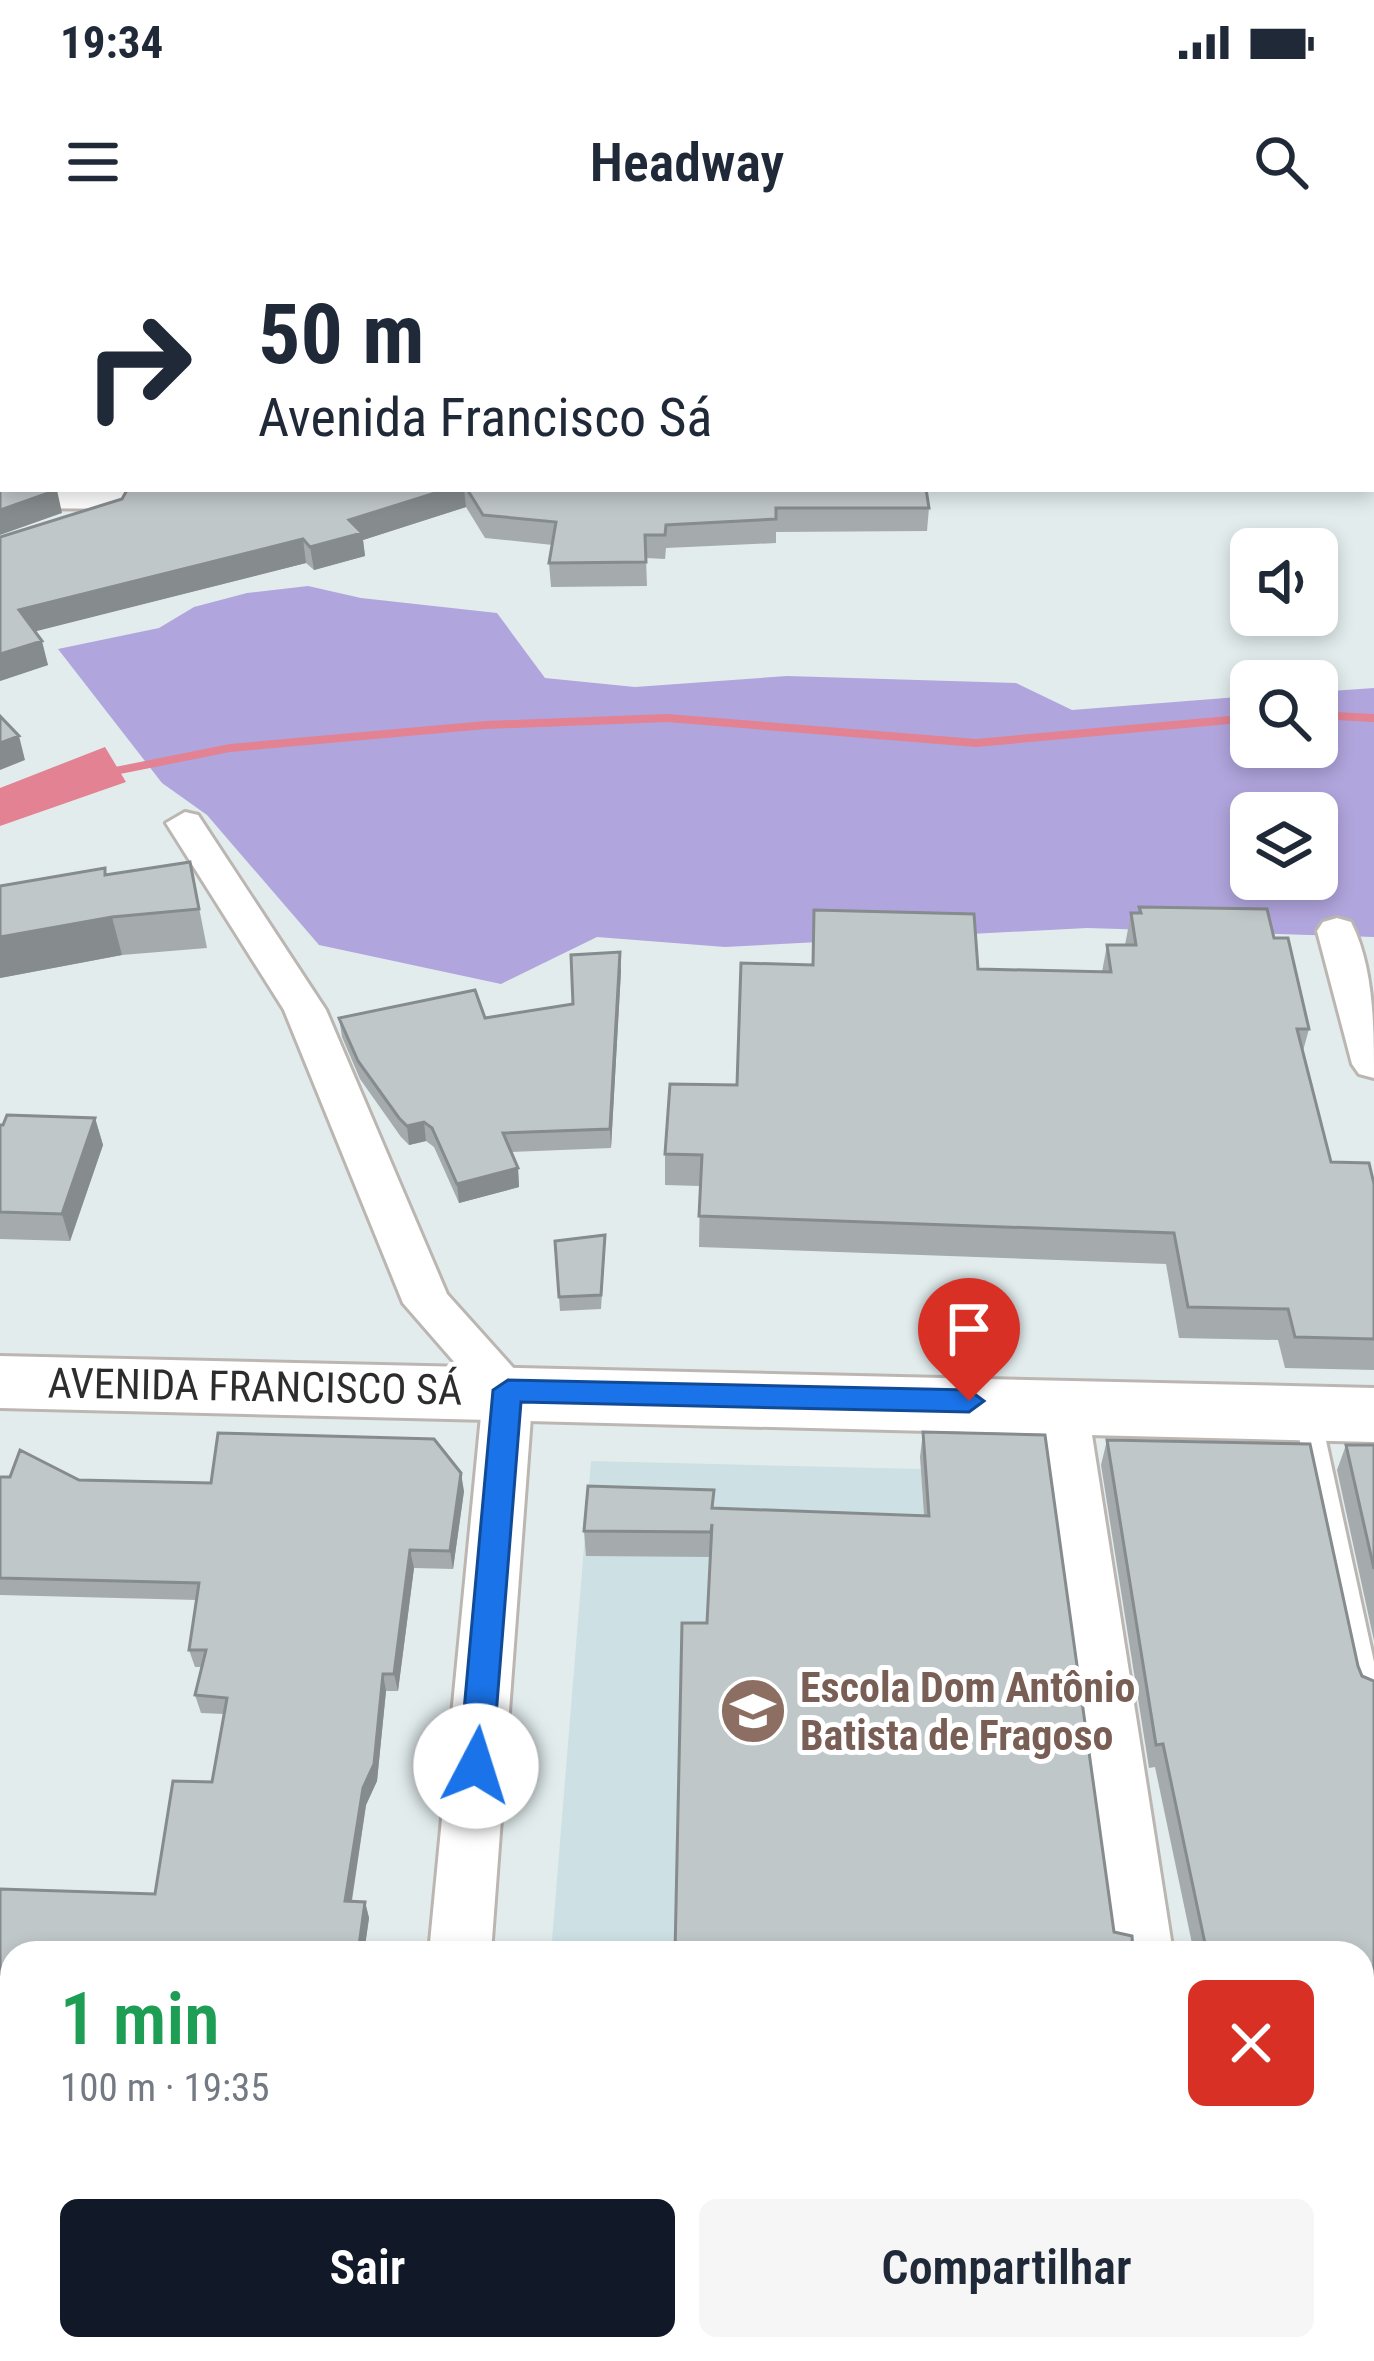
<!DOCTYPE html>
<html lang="pt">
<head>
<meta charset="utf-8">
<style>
	:root { --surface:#fff; --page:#f6f6f7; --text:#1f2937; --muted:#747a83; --accent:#111827 }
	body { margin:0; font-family:"Roboto Condensed",sans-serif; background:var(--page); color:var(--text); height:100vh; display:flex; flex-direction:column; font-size:45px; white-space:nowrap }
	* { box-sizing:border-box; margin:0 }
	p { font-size:39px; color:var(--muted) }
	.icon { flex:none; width:66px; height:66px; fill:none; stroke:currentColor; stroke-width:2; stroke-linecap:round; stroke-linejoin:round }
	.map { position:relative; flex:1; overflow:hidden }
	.details { position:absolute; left:0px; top:1701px; width:1374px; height:420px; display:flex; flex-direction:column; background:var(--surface); border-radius:36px 36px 0 0; box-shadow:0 6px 18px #0003 }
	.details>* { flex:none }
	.guide { position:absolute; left:0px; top:0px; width:1374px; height:252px; box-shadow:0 6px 18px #0003; background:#fff; color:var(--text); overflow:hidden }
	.fabs { position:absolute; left:1230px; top:288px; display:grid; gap:24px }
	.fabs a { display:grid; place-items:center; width:108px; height:108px; border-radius:18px; background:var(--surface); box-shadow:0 6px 18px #0003; font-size:60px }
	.pin { position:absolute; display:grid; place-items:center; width:102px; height:102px; color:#fff; margin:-123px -51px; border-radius:50% 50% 50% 0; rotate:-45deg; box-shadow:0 0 12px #0007 }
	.pin .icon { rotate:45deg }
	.me { position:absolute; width:132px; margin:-66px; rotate:5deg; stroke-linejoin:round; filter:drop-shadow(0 0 9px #0008) }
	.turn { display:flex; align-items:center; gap:42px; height:252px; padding:0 60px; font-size:54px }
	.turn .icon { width:156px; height:156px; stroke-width:2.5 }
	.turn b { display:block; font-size:84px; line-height:102px }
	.round { display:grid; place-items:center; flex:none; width:126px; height:126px; border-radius:18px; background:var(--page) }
	.overview { display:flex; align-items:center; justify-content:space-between; height:204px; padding:0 60px }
	h1 { font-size:72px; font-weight:600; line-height:90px; color:#1e9e55 }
	.action { display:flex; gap:24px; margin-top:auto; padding:24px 60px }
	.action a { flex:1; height:138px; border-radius:18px; background:var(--accent); color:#fff; font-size:48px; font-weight:600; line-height:138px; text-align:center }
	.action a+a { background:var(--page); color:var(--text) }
	.status { display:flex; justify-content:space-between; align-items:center; height:84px; padding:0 60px; background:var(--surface); direction:ltr }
	.status svg { height:33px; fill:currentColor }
	header { display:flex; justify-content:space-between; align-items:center; height:156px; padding:0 60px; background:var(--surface); font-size:54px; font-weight:600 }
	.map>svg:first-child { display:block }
	.education { fill:#cde0e4 }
	.green { fill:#b1a5dd; fill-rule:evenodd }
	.water { fill:#e28293 }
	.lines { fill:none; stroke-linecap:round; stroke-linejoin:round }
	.stream { fill:#e28293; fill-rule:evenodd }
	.lane-casing { stroke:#bcb6b2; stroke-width:6 }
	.street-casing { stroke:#bcb6b2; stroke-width:6 }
	.secondary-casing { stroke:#bcb6b2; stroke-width:6 }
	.lane { fill:#fff; fill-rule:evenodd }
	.street { fill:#fff; fill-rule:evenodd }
	.secondary { fill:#fff; fill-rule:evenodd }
	.wall { fill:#a5abad }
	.shaded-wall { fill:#868b8d }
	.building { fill:#c0c7c9; stroke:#868b8d; stroke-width:3 }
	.route { fill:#1a73e8; stroke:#114b97; stroke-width:3 }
	.labels { text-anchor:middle; stroke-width:10; stroke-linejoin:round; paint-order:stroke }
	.street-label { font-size:42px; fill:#2d2d2d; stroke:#fff }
	.education-label { font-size:42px; font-weight:bold; fill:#785e54; stroke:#fff; text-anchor:start }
</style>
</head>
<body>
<div class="status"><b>19:34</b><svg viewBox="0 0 49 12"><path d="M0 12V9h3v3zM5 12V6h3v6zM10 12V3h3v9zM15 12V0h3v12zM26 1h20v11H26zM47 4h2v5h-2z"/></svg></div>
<header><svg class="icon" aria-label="menu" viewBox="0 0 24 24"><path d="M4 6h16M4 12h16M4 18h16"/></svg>Headway<svg class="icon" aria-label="search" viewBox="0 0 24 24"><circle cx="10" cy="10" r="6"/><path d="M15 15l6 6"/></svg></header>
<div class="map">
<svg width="1374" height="2121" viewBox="0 0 1374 2121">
	<rect width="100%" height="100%" fill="#e2eced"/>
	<!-- education -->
	<path class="education" d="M591 1221 921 1229 950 1713H551Z"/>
	<!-- green -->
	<path class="green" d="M113 0H720L721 3H111Z
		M308 346 361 358 497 373 545 438 635 447 787 436 1016 443 1072 470 1251 456V507H1317V452L1374 448V697L1087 688 725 707 597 697 501 744 319 705 207 575 162 543 58 409 159 388 194 367 247 353ZM1251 573H1317V639H1251Z"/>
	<!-- water -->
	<path class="water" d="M105 507 126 542 0 586V548Z"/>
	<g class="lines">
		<!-- stream -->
		<path class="stream" d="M1317 471 1374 474V482L1317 479Z
			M667 474 976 499 1251 474V482L976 507 667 482 486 489 230 512 100 538 94 534 100 530 230 504 486 481Z"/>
		<defs>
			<path id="lane" d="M1307 1163 1316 1166 1320 1173 1374 1422V1458L1366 1461 1356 1458 1352 1449 1294 1173 1298 1166Z"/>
			<path id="street" d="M1371 83H1374V104H1371Z
				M208 249 203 256 147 269 0 268V250Z
				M185 572 198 575 326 770 447 1054 533 1150 491 1713H429L483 1155 403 1063 284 770 166 583Z
				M1337 678 1351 682C1374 727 1374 788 1374 838L1359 834 1352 824 1317 691 1323 682Z
				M1062 1144 1080 1149 1087 1163 1173 1713H1111L1037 1163 1044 1149Z
				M391 2109H461L460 2121H390Z"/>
			<path id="secondary" d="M0 1116 1374 1148V1202L0 1168Z"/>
		</defs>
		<!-- lane casing -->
		<use href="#lane" class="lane-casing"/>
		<!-- street casing -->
		<use href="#street" class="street-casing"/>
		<!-- secondary casing -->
		<use href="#secondary" class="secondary-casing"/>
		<!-- lane -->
		<use href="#lane" class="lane"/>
		<!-- street -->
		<use href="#street" class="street"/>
		<!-- secondary -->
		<use href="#secondary" class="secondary"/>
	</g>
	<!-- wall -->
	<path class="wall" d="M723 0H1374V80L1371 79V3H724Z
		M3 5V245H0V13Z
		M132 249H926L929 268 927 291 776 292V303L666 308 665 319 646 318 647 346 551 347 549 323 553 305 485 298 466 267 363 300 365 316 314 330 306 323 35 391 48 425 0 441 122 259Z
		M190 622 207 708 122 715 0 738V646L105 628 106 635Z
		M1139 667 1274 698 1309 789 1303 811 1331 922 1374 944V1130L1285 1128 1278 1100 1179 1098 1166 1024 699 1007 700 946 665 945V914L737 845 812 725 814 670 978 729 1102 732 1107 705H1125L1131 673H1138Z
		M621 731 611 908 511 912 518 928 519 947 459 963 434 907 426 901 409 905 401 897 360 839 342 797 339 778H485L573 764Z
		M95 878 103 905 70 1001 0 999V885Z
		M555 1001 605 1009 601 1069 560 1071Z
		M923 1192 1114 1692 1133 1713 707 1383 710 1317 586 1316 584 1291 713 1268 924 1276 920 1217Z
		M1107 1200 1310 1204 1358 1426 1362 1436 1374 1441V2121H571V2109H1362V1713H1194L1155 1527 1149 1528 1101 1225Z
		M1346 1205H1374V1401L1337 1230Z
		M0 1237 464 1251 453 1329 414 1328 398 1451H386L377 1541 366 1565 352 1661 365 1662 369 1678 364 1713H12L155 1654 212 1542 224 1474 201 1473 195 1455 202 1427H195L189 1410 197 1360 0 1355Z"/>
	<!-- shaded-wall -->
	<path class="shaded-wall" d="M100 0H123L120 3H98Z
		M448 249H464L466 267 363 300 365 316 314 330 310 307 349 280Z
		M57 250 62 273 0 295V270Z
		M303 299 306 323 25 394 19 370Z
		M42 401 48 425 0 441V414Z
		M19 496 25 520 0 530V503Z
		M112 677 122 715 0 738V697Z
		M620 712 621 731 611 908 610 889Z
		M95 878 103 905 70 1001 62 974Z
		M424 882 426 901 409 905 407 886Z
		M518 928 519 947 459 963 457 944Z
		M461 1233 464 1251 453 1329 450 1311Z
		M410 1310 414 1328 398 1451 394 1434Z
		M383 1434 386 1451 377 1541 366 1565 349 1677 345 1661Z
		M365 1662 369 1678 364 1713H358Z
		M340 2109H346L344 2121H338Z"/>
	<!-- building -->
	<path class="building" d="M12 0H100L98 3H7Z
		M732 0H1374V63L1371 69V3H734Z
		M3 10V223H0V13Z
		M0 248 3 249 57 250 0 270Z
		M132 249H448L349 280 362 293 310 307 303 299 19 370 42 401 0 414V297L122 259 127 250Z
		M467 249H926L929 268H776V279L666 285 665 295H645L646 322 549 323 556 282 483 275Z
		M0 476 19 496 0 503Z
		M190 622 199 669 112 677 0 697V646L105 628V635Z
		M1139 667 1267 669 1274 698H1288L1309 789H1297L1331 922 1369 923 1374 944V1099L1295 1097 1288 1069 1188 1067 1174 993 699 976 702 915 665 914 670 844 737 845 741 723 813 725 814 670 974 674 978 729 1111 732 1107 705H1136L1131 673H1141Z
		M620 712 610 889 503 893 518 928 457 944 432 888 424 882 407 886 399 878 358 821 339 778 475 750 485 778 573 764 571 715Z
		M7 875 95 878 62 974 0 972V885H3Z
		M605 995 601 1055 559 1057 555 1001Z
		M923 1192 1045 1195 1114 1692 1132 1696 1133 1713H675L682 1383H707L712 1284 711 1292 584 1291 588 1246 714 1250 712 1268 929 1276Z
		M218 1193 434 1199 461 1233 450 1311 410 1310 394 1434H383L374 1524 363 1548 345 1661 365 1662 358 1713H12V2109H340L338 2121H0V1649L155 1654 173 1541 212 1542 227 1458 195 1455 206 1410H189L199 1343 0 1338V1237H10L20 1210 79 1240 211 1243Z
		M1107 1200 1310 1204 1358 1426 1362 1436 1374 1441V2121H571V2109H1362V1713H1207L1163 1504 1156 1505Z
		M1346 1205H1374V1329Z"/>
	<!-- route -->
	<path class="route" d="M508 1140 969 1150 984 1161 969 1172 521 1162 492 1526 487 1536 476 1540 464 1536 459 1526 493 1150Z"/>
	<!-- icons -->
	<defs>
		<symbol id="school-disc" viewBox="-11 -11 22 22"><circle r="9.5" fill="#8d6e63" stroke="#fff"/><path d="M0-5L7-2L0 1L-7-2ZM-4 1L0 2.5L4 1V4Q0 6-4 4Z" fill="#fff"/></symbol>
	</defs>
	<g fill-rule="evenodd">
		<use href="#school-disc" x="715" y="1433" width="76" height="76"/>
	</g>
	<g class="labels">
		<!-- street labels -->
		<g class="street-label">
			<text transform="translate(255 1146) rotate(1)" y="15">AVENIDA FRANCISCO SÁ</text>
		</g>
		<!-- education labels -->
		<g class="education-label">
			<text x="800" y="1462">Escola Dom Antônio<tspan x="800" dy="48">Batista de Fragoso</tspan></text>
		</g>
	</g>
</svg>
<div class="fabs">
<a><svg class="icon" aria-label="sound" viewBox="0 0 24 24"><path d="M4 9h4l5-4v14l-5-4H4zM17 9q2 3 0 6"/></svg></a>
<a><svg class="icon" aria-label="search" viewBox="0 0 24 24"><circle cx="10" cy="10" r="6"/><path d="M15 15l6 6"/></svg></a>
<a><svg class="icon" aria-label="layers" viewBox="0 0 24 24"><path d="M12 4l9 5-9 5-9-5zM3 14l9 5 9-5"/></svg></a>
</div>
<div class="pin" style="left:969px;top:1161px;background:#d93025"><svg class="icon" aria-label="arrive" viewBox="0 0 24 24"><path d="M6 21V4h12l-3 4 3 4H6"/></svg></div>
<svg class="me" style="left:476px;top:1526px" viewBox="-20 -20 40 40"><circle r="19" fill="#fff"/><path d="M0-13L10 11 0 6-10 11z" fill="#1a73e8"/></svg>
<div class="guide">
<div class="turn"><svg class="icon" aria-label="right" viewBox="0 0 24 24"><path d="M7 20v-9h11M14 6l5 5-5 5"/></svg><div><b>50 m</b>Avenida Francisco Sá</div></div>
</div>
<section class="details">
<div class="overview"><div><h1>1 min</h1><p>100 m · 19:35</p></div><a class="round" style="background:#d93025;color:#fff"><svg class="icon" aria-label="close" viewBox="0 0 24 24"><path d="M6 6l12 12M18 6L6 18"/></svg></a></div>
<div class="action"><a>Sair</a><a>Compartilhar</a></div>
</section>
</div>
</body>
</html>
